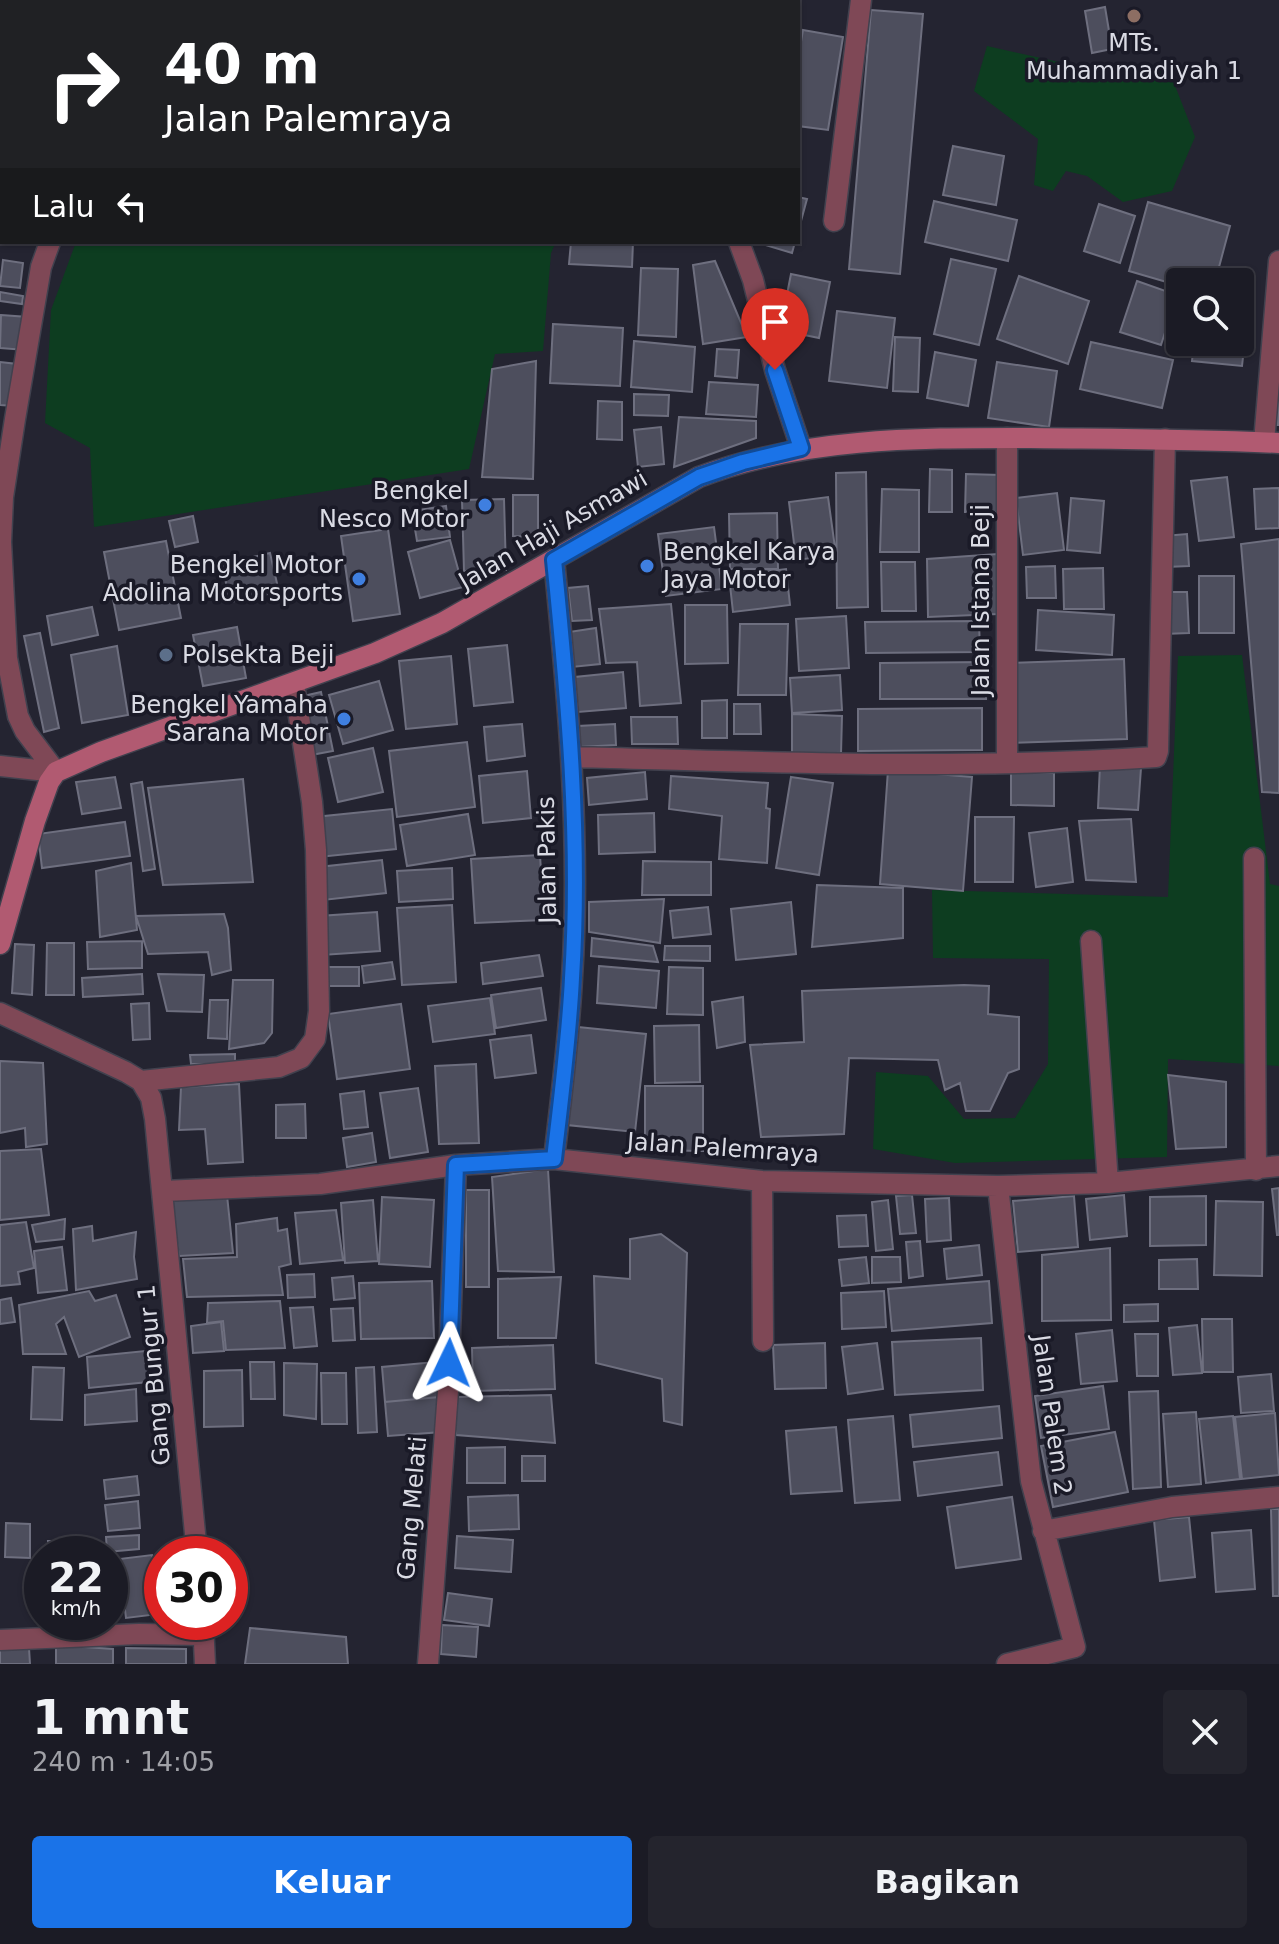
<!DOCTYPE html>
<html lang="id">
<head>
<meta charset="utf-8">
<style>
	:root { --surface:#1b1b25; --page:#24242d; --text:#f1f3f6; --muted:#a0a1a7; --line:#393942; --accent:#1a73e8 }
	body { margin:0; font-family:"DejaVu Sans",sans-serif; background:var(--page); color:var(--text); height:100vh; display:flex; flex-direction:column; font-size:30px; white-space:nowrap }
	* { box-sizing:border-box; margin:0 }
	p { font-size:26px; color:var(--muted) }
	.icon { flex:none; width:44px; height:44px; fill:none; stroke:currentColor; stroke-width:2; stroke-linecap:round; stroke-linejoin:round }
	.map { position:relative; height:1664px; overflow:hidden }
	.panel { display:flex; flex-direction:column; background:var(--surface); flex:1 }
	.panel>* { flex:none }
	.hud { position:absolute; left:0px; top:0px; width:800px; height:244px; box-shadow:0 2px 6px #0004,0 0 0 2px var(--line); background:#202124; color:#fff; overflow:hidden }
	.fabs { position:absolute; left:1166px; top:268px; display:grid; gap:16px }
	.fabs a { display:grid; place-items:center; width:88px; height:88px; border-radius:8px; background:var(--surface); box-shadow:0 2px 6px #0004,0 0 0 2px var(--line); font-size:40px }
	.speed { position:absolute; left:24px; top:1536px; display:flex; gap:16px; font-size:40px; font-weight:700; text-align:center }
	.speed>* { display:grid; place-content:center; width:104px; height:104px; border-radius:50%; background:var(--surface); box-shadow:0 2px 6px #0004,0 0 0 2px var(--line); line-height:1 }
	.speed small { font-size:20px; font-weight:400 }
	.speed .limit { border:12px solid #d22; background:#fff; color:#111 }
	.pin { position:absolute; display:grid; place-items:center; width:68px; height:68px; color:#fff; margin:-82px -34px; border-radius:50% 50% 50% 0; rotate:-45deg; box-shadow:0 0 8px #0007 }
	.pin .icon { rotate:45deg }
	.me { position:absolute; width:88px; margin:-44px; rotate:2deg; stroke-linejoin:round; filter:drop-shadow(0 0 6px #0008) }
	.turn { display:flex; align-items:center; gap:28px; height:168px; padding:0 32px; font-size:36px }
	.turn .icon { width:104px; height:104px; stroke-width:2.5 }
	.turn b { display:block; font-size:56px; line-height:68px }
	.then { display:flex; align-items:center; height:76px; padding:0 32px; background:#0003; gap:16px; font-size:30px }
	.round { display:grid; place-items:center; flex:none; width:84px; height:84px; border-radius:8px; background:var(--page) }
	.summary { display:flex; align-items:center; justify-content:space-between; height:136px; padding:0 32px }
	h1 { font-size:48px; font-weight:700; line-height:60px }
	.button { display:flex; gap:16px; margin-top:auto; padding:16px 32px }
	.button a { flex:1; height:92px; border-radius:8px; background:var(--accent); color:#fff; font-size:32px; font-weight:700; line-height:92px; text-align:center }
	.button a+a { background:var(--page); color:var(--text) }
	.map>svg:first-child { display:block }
	.green { fill:#0d3d20 }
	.building { fill:#4d4e5d; stroke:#6e6f7f; stroke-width:2 }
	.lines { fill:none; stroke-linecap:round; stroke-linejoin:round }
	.street-casing { stroke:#41414e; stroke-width:23 }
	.secondary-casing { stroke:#41414e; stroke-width:23 }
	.street { stroke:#7f4856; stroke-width:20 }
	.secondary { stroke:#b15a71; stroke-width:20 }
	.route-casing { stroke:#114b97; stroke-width:20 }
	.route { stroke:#1a73e8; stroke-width:14 }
	.education-dot { fill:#8d6e63; stroke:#1a1a27; stroke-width:3 }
	.shop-dot { fill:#3f7fe0; stroke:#1a1a27; stroke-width:3 }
	.service-dot { fill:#5c6f8a; stroke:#1a1a27; stroke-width:3 }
	.labels { text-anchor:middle; stroke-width:7; stroke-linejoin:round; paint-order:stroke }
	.poi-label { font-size:24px; fill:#dadbe4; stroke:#1a1a27; text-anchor:end }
	.street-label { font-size:24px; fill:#dadbe4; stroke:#1a1a27 }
</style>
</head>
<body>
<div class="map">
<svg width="1279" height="1664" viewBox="0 0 1279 1664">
	<rect width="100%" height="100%" fill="#242431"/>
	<!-- green -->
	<path class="green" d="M987 46 1077 66 1167 65 1195 137 1172 191 1123 202 1087 176 1066 171 1053 191 1034 185 1038 139 974 91Z
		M76 242H556L551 253 543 351 495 354 469 469 94 527 90 448 45 423 51 310Z
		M1242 655 1270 884 1279 886V1066L1168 1059 1167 1157 955 1163 873 1149 876 1072 928 1076 964 1119 1015 1118 1048 1064 1049 959 933 958 932 890 1168 897 1178 656Z"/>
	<!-- building -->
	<path class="building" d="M0 0H25L2 2V85Z
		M465 0H517L516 2Z
		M586 0H659L586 2Z
		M677 0H723L677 2Z
		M1105 7 1112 49 1092 53 1085 11Z
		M871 10 923 14 900 274 849 269Z
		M803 30 843 37 828 130 798 126V59Z
		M953 146 1004 156 996 205 943 195Z
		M0 160H2V223L0 222Z
		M798 197 807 199 798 232Z
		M934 201 1017 220 1008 261 925 242Z
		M1148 202 1230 226 1215 282H1180V286L1129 271Z
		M1099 204 1135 216 1120 263 1084 251Z
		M571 242H633L632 267 569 264Z
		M755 242H795L792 253Z
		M951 259 996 269 979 345 934 334Z
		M3 260 23 263 20 288 0 286Z
		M715 261 747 337 703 344 693 265Z
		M641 268 678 269 676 337 638 335Z
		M791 274 830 282 819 338 780 330Z
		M1019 276 1089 301 1068 364 997 339Z
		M1137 281 1177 295 1161 345 1120 332Z
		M0 292 23 296 22 304 0 301Z
		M837 311 895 318 887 388 829 381Z
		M1240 314H1248L1242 366 1192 361 1194 342H1240Z
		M1 315 28 317 25 350 0 348Z
		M553 324 623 328 620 386 550 383Z
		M895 337 920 338 918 392 893 391Z
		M634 341 695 347 692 392 631 387Z
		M1091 342 1173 360 1162 408 1080 389Z
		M717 349 739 350 737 378 715 376Z
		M935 352 976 360 968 406 927 398Z
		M536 361 533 479 482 477 492 369Z
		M0 362 17 364 13 406 0 405Z
		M997 362 1057 371 1049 427 988 418Z
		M709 382 758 385 756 417 706 414Z
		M1278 387H1279V425H1277Z
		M634 394 669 395 668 416 634 415Z
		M598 401 622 402V440L597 439Z
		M679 417 756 421V438L674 467Z
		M661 427 664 464 638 467 634 430Z
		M930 469 952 470V512H929Z
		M866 472 868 607 837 608 836 473Z
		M966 474 1000 475V512H965Z
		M1227 477 1234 537 1199 541 1191 481Z
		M1279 488V528L1256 529 1254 489Z
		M882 489 919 490V552H880Z
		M1057 493 1064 550 1023 555 1016 498Z
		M513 495H538V537L513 536Z
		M828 497 836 555 796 560 789 502Z
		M1071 498 1104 501 1100 553 1067 550Z
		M504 499 506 570 464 571 462 500Z
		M446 506 450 537 417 541 412 511Z
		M777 513 778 569H730L729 514Z
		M193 516 198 542 175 547 169 521Z
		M714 527 722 589 666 596 658 534Z
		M388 529 400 614 353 621 341 536Z
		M1187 534 1189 566 1166 567 1164 536Z
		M1279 539V793L1262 792 1241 544Z
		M450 540 463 587 420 598 408 552Z
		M166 541 181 618 119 630 104 552Z
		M270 553 279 592 230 602 222 564Z
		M997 554 998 614 928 617 927 559Z
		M881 562H915L916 611H882Z
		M1055 566 1056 598H1027L1026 567Z
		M1103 568 1104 609H1064L1063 569Z
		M786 569 790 605 733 612 729 576Z
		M1199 576H1234V633H1199Z
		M588 586 592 620 572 621 568 588Z
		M1162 592H1187L1189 633 1164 634Z
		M671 604 681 703 640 706 637 662 606 663 599 609Z
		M685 605H727L728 663 685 664Z
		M92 607 98 635 52 645 47 616Z
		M1038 610 1114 615 1112 655 1036 650Z
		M846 616 849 668 799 671 796 619Z
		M979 621 980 652 866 653 865 622Z
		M740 624H788L786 695H738Z
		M237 627 246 678 203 686 193 635Z
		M596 628 600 664 572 667 569 632Z
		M40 633 59 728 44 732 24 636Z
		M507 645 513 702 474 706 468 649Z
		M117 646 128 715 82 723 71 655Z
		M451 656 457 724 406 729 399 661Z
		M1124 659 1127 739 1011 743 1007 663Z
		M986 662V699H880V663Z
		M623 672 626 708 578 712 575 677Z
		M840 675 842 710 792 713 790 678Z
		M379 681 393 730 343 744 329 695Z
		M321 692 333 751 311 755 299 697Z
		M727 700V738H702V701Z
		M734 704H760L761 734H734Z
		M982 708V750L858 751V709Z
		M792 714 842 716 841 754 792 753Z
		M631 717H677L678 744H632Z
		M522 724 525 756 487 761 484 727Z
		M615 724 616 745 579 747 578 726Z
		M467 742 475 807 397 817 389 751Z
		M373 748 383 792 338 802 328 758Z
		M1100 765 1141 768 1138 810 1098 808Z
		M888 770 972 777 963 891 880 884Z
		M527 771 531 818 483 823 479 776Z
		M645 772 647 799 589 805 587 778Z
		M1011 772 1054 773V806L1011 805Z
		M671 776 768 783 766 808 770 809 767 863 719 859 722 816 669 809Z
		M115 777 121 808 82 814 76 782Z
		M791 777 833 783 819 875 776 868Z
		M243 779 253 882 163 885 148 788Z
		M142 782 155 869 143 871 131 784Z
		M392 809 396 849 319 857 315 817Z
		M654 813 655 852 599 854 598 815Z
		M468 814 475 855 407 866 400 825Z
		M975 817H1014L1013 882H975Z
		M1131 819 1136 882 1086 880 1079 821Z
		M125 822 130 856 42 868 38 834Z
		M1067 828 1073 882 1036 887 1029 833Z
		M540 855 544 920 475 923 471 859Z
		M382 860 386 893 323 900 319 867Z
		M643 861 711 862V895H642Z
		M131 863 137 930 100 937 96 871Z
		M452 868 453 899 399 902 397 871Z
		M817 885 903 888V938L812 947Z
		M664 899 660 943 589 932V902Z
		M791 902 796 954 736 960 731 909Z
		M452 905 456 982 402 985 397 908Z
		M708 907 711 934 673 938 670 911Z
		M377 912 380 951 322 955 319 916Z
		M224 914 228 928 231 970 212 975 208 952 148 954 136 916Z
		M592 938 653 946 658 962 591 956Z
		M142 941V968L88 969 87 942Z
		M47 943H74V995H46Z
		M15 944 34 945 32 995 12 993Z
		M665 946H710V961L664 960Z
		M539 955 543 976 483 984 481 963Z
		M392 962 395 979 364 983 362 966Z
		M599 966 659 971 656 1008 597 1003Z
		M321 967H359V986H322Z
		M669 967 703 968V1015L667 1014Z
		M142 974 143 994 83 997 82 978Z
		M158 974 204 975 202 1012 167 1011Z
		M233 980H273L272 1033 264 1043 229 1049Z
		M964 985 989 986 988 1014 1019 1017V1069L1008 1073 990 1111H966L960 1083 945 1090 938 1060 849 1058 844 1134 761 1137 750 1045 804 1042 802 991Z
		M541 988 546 1020 496 1028 491 995Z
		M743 997 745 1042 717 1048 712 1002Z
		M490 998 495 1034 433 1042 428 1006Z
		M210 1000H228L227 1039 208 1038Z
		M149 1003 150 1039 133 1040 131 1004Z
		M401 1004 410 1069 337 1079 328 1014Z
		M699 1025 700 1082 655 1083 654 1026Z
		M578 1027 646 1034 635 1132 567 1125Z
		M531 1035 536 1073 495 1078 490 1040Z
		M235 1054V1064H191L190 1055Z
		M0 1061 43 1063 47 1144 26 1147 25 1128 0 1133Z
		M476 1064 479 1143 439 1144 435 1066Z
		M1168 1075 1226 1082V1147L1176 1149Z
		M239 1084 243 1162 208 1164 205 1129 179 1130 181 1087Z
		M645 1086H703V1151L645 1150Z
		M418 1088 428 1152 390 1158 380 1093Z
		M364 1091 368 1127 344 1129 340 1094Z
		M305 1104 306 1138H276V1105Z
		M372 1133 376 1162 347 1167 343 1138Z
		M41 1149 49 1215 0 1220V1151Z
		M548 1169 554 1272 498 1271 492 1177Z
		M1279 1188V1235H1277L1272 1189Z
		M466 1190H489V1287H466Z
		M227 1195 233 1253 179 1256 170 1199Z
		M912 1195 916 1233 900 1234 896 1196Z
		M1124 1195 1127 1236 1090 1240 1086 1199Z
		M1074 1196 1078 1247 1018 1252 1013 1201Z
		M1206 1196V1245L1150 1246V1197Z
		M382 1197 434 1200 430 1267 379 1264Z
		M949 1198 951 1240 927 1242 925 1199Z
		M373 1200 378 1261 345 1263 341 1203Z
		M888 1200 893 1249 876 1251 872 1202Z
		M1216 1201 1263 1202 1262 1276 1214 1275Z
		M336 1210 343 1260 300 1264 295 1213Z
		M866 1215 868 1246 839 1247 837 1216Z
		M277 1218 278 1231 287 1229 291 1264 279 1267 283 1295 187 1297 183 1259 237 1257 236 1224Z
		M65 1219 64 1239 36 1242 32 1225Z
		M26 1222 34 1268 18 1272 20 1284 0 1286V1225Z
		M92 1226 93 1241 136 1232 134 1257 137 1279 76 1290 73 1229Z
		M661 1234 687 1253 682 1425 664 1421 662 1379 596 1363 594 1276 630 1279V1239Z
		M920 1241 923 1276 909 1278 906 1242Z
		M979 1245 982 1275 947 1279 944 1249Z
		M62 1247 67 1290 38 1293 34 1251Z
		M1110 1248 1111 1320 1042 1321V1255Z
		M866 1257 869 1283 842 1286 839 1260Z
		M872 1257H900L901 1282 872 1283Z
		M1197 1259 1198 1289H1159V1260Z
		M314 1274 315 1297 288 1298 287 1275Z
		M353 1276 355 1298 334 1300 332 1278Z
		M561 1277 556 1338H498V1279Z
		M432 1281 434 1338 361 1339 359 1283Z
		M989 1281 992 1323 892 1331 888 1289Z
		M89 1291 95 1301 116 1295 130 1337 79 1357 64 1317 56 1324 66 1354H23L19 1305Z
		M884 1291 886 1327 842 1329 841 1293Z
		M11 1298 15 1322 0 1324V1300Z
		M280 1301 285 1348 226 1350 223 1321 207 1323 208 1303Z
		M1158 1304V1321L1124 1322V1305Z
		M313 1307 317 1346 294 1348 290 1308Z
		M353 1308 355 1340 333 1341 331 1309Z
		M1202 1319H1232L1233 1372H1203Z
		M221 1322 224 1351 193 1353 191 1326Z
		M1197 1325 1202 1373 1173 1375 1169 1328Z
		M1112 1330 1117 1381 1081 1384 1076 1334Z
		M1135 1334H1158V1376H1137Z
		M981 1338 983 1390 895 1395 892 1342Z
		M825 1343 826 1388 775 1389 773 1345Z
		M877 1343 883 1389 848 1394 842 1347Z
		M553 1345 555 1389 473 1391 472 1348Z
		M145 1351 148 1382 89 1388 87 1357Z
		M250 1362H274L275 1399H251Z
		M435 1362 439 1397 385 1402 382 1367Z
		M284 1363 317 1364 316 1419 284 1415Z
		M33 1367 64 1368 62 1420 31 1419Z
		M374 1367 377 1432 358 1433 356 1368Z
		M242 1370 243 1426 204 1427V1371Z
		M321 1373H346L347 1424H322Z
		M1271 1374 1274 1411 1241 1413 1238 1377Z
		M1103 1386 1109 1429 1041 1438 1035 1396Z
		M136 1389 137 1421 85 1425V1395Z
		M1158 1391 1161 1487 1133 1489 1129 1392Z
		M551 1395 555 1443 456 1435 452 1414 456 1397Z
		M439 1397 442 1432 388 1436 385 1402Z
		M999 1406 1002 1438 913 1447 910 1415Z
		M1196 1412 1201 1484 1168 1487 1163 1414Z
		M1275 1413 1279 1475 1242 1479 1235 1417Z
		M893 1416 900 1500 855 1503 848 1420Z
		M1233 1416 1240 1479 1206 1483 1199 1419Z
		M836 1427 842 1491 791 1494 786 1431Z
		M1115 1432 1128 1492 1053 1507 1041 1446Z
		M505 1447V1483H467V1448Z
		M998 1452 1002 1485 918 1496 914 1462Z
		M522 1456H545V1481H522Z
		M137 1476 139 1495 106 1499 104 1480Z
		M518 1495 519 1529 469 1531 468 1497Z
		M1012 1497 1021 1559 956 1568 947 1507Z
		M138 1501 140 1528 108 1531 105 1505Z
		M1271 1509H1279V1596H1273Z
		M1189 1517 1195 1577 1160 1581 1154 1520Z
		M6 1523 30 1524V1558L5 1557Z
		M1251 1530 1255 1589 1216 1592 1212 1533Z
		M139 1535V1549L107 1552 106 1537Z
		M457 1536 513 1540 511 1572 455 1568Z
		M48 1541H84L85 1553 49 1554Z
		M152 1555 159 1614 126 1618 119 1559Z
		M110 1558H114L118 1613 110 1614Z
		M38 1574H42V1610H37Z
		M448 1593 492 1599 489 1626 444 1620Z
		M442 1625 478 1627 476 1657 441 1654Z
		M250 1628 346 1637 348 1664H245Z
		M56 1645 113 1649V1664H56Z
		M29 1648 30 1664H0V1649Z
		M126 1648 186 1649V1664H126Z"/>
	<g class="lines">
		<defs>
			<path id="street" d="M201 0 207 2
				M128 2V0
				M378 2V0
				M547 2V0
				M755 2V0
				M834 221 861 0
				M50 242 41 267 15 419 3 497 1 542 7 658 18 716 25 731 56 772
				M739 242 753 280 775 370 801 448
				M1264 442 1279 261
				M554 560C568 698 581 838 572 978 569 1038 561 1099 554 1159
				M571 757C766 762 961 770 1156 757L1158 751 1165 439
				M1007 761V438
				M0 766 56 772
				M1254 858 1256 1170
				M1091 941 1108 1183
				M0 1013 126 1072 141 1081 151 1098 155 1119 197 1554
				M141 1081 279 1067 301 1058 315 1039 319 1011 316 850 312 802 294 684
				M762 1181 763 1341
				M998 1186 1031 1481 1075 1647 1007 1664
				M164 1191 320 1184 456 1165 554 1159 762 1181 998 1186 1108 1183 1279 1166
				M1043 1531 1172 1507 1279 1497
				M203 1622 205 1664
				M0 1640 139 1634 204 1635
				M428 1664 448 1391 456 1165"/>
			<path id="secondary" d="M0 944 35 821 49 782 56 772 101 752 375 653 442 623 699 477C805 437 918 438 1030 438 1113 439 1196 439 1279 443"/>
		</defs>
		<!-- street casing -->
		<use href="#street" class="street-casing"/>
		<!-- secondary casing -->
		<use href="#secondary" class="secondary-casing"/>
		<!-- street -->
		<use href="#street" class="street"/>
		<!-- secondary -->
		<use href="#secondary" class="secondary"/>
	</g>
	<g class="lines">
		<defs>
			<path id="route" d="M449 1363 456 1165 554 1159C561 1099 569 1038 572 978 581 839 568 698 554 560L699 477 743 462 801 448 775 370"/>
		</defs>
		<!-- route casing -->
		<use href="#route" class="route-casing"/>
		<!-- route -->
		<use href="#route" class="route"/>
	</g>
	<!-- markers -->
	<circle class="education-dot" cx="1134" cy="16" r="8"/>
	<g class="shop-dot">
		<circle cx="485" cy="505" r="8"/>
		<circle cx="647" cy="566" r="8"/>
		<circle cx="359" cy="579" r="8"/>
		<circle cx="344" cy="719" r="8"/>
	</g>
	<circle class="service-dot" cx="166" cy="655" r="8"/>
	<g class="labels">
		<!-- poi labels -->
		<g class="poi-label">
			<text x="1134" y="51" text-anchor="middle">MTs.<tspan x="1134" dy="28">Muhammadiyah 1</tspan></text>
			<text x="469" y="499">Bengkel<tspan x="469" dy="28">Nesco Motor</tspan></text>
			<text x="663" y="560" text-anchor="start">Bengkel Karya<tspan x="663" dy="28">Jaya Motor</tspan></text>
			<text x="343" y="573">Bengkel Motor<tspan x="343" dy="28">Adolina Motorsports</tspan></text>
			<text x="182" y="663" text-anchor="start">Polsekta Beji</text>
			<text x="328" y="713">Bengkel Yamaha<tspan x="328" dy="28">Sarana Motor</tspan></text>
		</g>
		<!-- street labels -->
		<g class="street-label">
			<text transform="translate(553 530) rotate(-30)" y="8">Jalan Haji Asmawi</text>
			<text transform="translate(981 600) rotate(-90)" y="8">Jalan Istana Beji</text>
			<text transform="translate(547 860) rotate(-91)" y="8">Jalan Pakis</text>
			<text transform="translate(723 1148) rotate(4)" y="8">Jalan Palemraya</text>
			<text transform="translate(154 1375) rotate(-95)" y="8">Gang Bungur 1</text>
			<text transform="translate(1052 1415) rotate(82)" y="8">Jalan Palem 2</text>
			<text transform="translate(412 1508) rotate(-85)" y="8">Gang Melati</text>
		</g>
	</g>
</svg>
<div class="fabs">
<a><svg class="icon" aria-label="search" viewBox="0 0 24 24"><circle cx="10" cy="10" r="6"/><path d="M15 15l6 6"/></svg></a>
</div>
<div class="speed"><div>22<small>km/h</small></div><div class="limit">30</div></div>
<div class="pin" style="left:775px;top:370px;background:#d93025"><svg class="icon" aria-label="arrive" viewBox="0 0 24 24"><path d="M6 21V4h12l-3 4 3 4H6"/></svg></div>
<svg class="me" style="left:449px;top:1363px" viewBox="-20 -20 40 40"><path d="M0-17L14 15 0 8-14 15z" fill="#1a73e8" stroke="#fff" stroke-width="4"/></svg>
<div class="hud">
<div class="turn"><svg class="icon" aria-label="right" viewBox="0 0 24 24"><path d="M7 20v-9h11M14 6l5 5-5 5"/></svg><div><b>40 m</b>Jalan Palemraya</div></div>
<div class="then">Lalu<svg class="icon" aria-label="left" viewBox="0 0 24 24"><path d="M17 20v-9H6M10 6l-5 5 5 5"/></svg></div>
</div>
</div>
<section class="panel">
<div class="summary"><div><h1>1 mnt</h1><p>240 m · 14:05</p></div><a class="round"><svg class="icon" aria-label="close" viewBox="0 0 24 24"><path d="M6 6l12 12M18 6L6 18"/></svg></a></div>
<div class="button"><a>Keluar</a><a>Bagikan</a></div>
</section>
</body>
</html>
